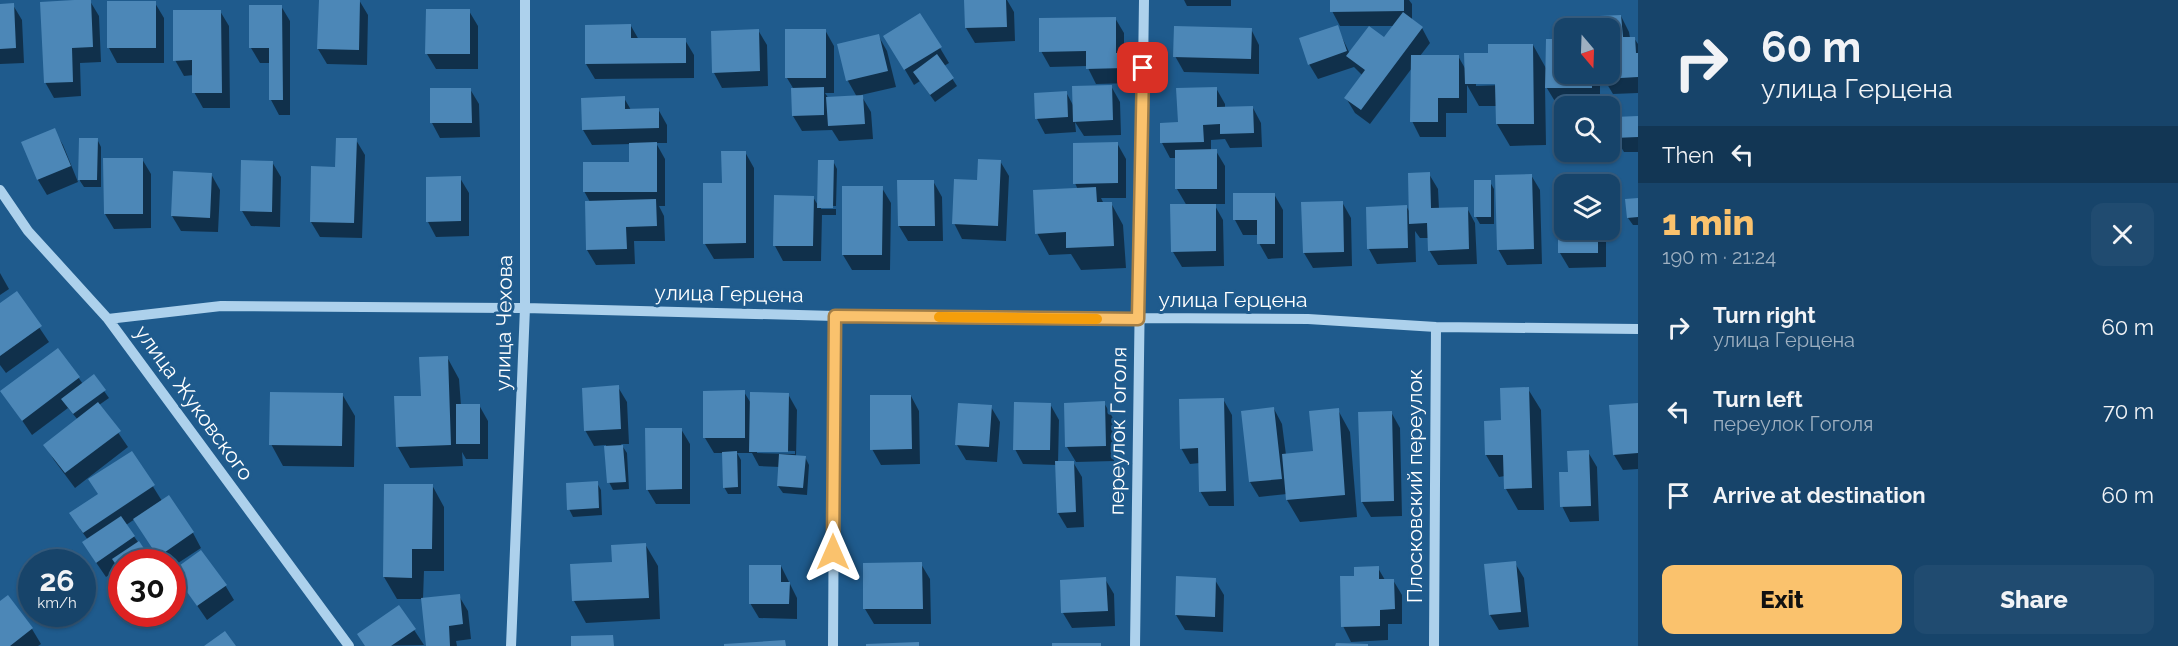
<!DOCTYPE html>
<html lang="en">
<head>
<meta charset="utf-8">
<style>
	:root { --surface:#17446a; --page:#204b70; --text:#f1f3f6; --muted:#9eb0c1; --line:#365c7e; --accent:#fac26d }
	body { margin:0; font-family:Raleway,sans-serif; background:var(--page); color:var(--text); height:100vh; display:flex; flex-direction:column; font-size:22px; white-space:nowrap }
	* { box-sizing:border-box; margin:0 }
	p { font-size:20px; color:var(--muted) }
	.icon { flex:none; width:33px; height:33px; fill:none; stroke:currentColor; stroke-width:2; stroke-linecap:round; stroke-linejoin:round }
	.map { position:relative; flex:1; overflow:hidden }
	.panel { display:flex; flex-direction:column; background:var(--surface); width:540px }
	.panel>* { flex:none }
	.banner { background:#17446a; color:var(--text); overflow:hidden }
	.needle { width:39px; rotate:161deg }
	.tools { position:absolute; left:1554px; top:18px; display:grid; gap:12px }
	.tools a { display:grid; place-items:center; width:66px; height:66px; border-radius:12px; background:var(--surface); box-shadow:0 2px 4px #0004,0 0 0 2px var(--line); font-size:30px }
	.speed { position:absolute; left:18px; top:549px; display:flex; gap:12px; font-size:30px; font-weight:700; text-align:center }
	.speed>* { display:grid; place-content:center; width:78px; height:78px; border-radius:50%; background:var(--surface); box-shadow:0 2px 4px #0004,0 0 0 2px var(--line); line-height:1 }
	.speed small { font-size:15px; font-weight:400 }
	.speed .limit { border:9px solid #d22; background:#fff; color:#111 }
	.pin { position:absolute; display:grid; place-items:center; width:51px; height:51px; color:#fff; margin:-26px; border-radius:12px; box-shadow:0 3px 9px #0006 }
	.me { position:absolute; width:66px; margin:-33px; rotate:0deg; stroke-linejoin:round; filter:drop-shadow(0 0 4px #0008) }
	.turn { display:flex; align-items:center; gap:21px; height:126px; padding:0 24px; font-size:27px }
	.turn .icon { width:78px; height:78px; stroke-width:2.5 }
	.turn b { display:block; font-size:42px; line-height:51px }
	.then { display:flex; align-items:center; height:57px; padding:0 24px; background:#0003; gap:12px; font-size:22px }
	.round { display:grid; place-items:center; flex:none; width:63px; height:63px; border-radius:12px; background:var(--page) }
	.headline { display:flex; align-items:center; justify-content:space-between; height:102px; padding:0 24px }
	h1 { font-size:36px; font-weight:800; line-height:45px; color:var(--accent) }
	.cta { display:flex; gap:12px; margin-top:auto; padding:12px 24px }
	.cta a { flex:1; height:69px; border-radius:12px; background:var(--accent); color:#111; font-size:24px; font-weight:800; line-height:69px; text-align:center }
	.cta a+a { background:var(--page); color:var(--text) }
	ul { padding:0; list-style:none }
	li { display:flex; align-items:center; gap:18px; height:84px; padding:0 24px }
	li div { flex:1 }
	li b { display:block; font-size:22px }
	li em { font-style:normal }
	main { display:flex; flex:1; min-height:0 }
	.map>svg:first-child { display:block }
	.shadow { fill:#0007; fill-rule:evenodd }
	.building { fill:#4c87b7 }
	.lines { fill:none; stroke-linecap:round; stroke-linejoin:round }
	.minor { stroke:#add1ec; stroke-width:10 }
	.route-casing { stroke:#a27e47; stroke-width:15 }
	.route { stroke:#fac26d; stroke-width:10 }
	.slow { stroke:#f59e0b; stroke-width:10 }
	.labels { text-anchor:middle; stroke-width:6; stroke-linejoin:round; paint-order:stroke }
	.street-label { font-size:21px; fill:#fff; stroke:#1f5b8d }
</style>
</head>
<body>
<main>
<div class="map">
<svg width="1638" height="646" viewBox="0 0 1638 646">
	<rect width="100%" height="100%" fill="#1f5b8d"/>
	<!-- shadow -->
	<path class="shadow" d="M320 0H359L368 15 367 65 327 64 318 49Z
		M965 0H1007L1014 12 1015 41 975 43 966 28Z
		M1184 0H1231V6H1187Z
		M1331 0H1409L1412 4V21L1422 28 1430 43 1420 56H1458L1466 70 1489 55 1533 45 1547 70V41H1564V74H1600V103H1556L1545 85 1546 145 1510 146 1497 124V106H1479L1467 85V113H1446V137H1420L1412 121V68L1370 124 1355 113 1346 98 1362 75 1354 67 1318 79 1309 64 1337 27 1350 54 1385 39 1394 26H1340L1332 11ZM1503 82V85L1476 86V83Z
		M90 1 99 16 101 62 80 63 81 96 54 98 45 82Z
		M155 3 164 18V63H117L109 48Z
		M13 5 22 20 24 63 0 64V6Z
		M281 6 290 21V115H279L271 100 270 63H260L251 48Z
		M220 11 229 26 230 108H203L194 92V75L184 76 175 60Z
		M469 11 478 26V69H436L427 54Z
		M1621 16 1629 32 1630 38H1634L1638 44V93L1613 94 1604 79V74H1610V28H1601V18Z
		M1115 18 1124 33V54L1133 70V83L1096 84 1087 66 1050 67 1041 51Z
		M631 26 639 40H685L694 55V78L595 79 586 64Z
		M1251 29 1259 45V74L1184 72 1175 56Z
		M758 30 767 45 768 86 722 88 714 73Z
		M825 30 834 46V93H825L829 99 857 97 848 81 839 45 878 35 887 51 896 87 861 95 871 112 873 139 839 141 832 130 802 131 793 116V88L787 78Z
		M940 48 949 63 944 66 957 86 935 102 920 81 914 85 894 51Z
		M1111 86 1120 102 1121 135 1084 136 1075 122 1076 132 1045 134 1037 119 1066 92 1074 107Z
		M1216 88 1225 104V109L1253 108 1261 123 1262 147 1230 148 1225 139 1211 140V151H1216L1225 166V204H1214L1223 220 1224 266 1182 267 1173 252 1187 206 1177 189 1176 158H1170L1162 143Z
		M470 89 479 104 480 137 440 138 432 123Z
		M624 98 631 110 658 109 667 125V143H656L665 159V206H659L664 216 665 241H634L635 264 596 265 587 250 590 202 584 191 631 163V144L592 145 583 130Z
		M1638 118V152H1624L1615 137Z
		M54 130 63 145 78 182 47 195 38 180 23 143Z
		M80 139H97L101 147V187H84L80 181Z
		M356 140 365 155 362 238 320 237 311 222 337 168Z
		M1117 143 1126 159V198H1101L1104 204 1111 203 1123 225 1126 268 1081 270 1071 254 1049 255 1037 233 1078 190 1075 183Z
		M745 152 754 168V258L714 259 705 244 723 184Z
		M142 159 151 174V228L114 229 105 214Z
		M833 161 837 169 836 206H821V209H836V215H822L821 261H783L775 246 813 197 819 207Z
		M1000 161 1009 176 1006 241 962 239 954 223 979 182Z
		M272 162 281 177 280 227 251 226 242 211Z
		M211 174 220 190 218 232 181 231 172 216Z
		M1429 174 1438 189 1439 209 1467 208 1475 223 1477 264 1438 265 1429 250V238H1420L1415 231 1416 262 1377 264 1369 249 1406 206 1411 214Z
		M1531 175 1540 190 1542 264 1507 265 1498 249Z
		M460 178 469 193V236L436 237 428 222Z
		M933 181 942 197 943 241H908L899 226 898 182Z
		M1490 182 1494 189V224H1480L1476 217Z
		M882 188 891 203 890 270H852L843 255Z
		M1274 194 1283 210V258L1268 259 1259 243V235H1243L1235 220V195Z
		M1638 199V225H1633L1628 218Z
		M1342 202 1351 218 1352 266 1313 268 1304 253Z
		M1560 204H1564V230H1606V267L1569 268 1560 253Z
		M0 273 9 289 0 295Z
		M16 293 49 342 6 373 0 365V305Z
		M58 350 83 384 104 391 109 398 99 405 128 447 75 488 54 460 45 445 78 420 68 408 32 435 2 391Z
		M447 357 459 379 461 406 479 405 488 421V459H466L462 452 463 466 410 468 398 447 422 397Z
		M618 387 627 402 629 444H621L627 453 629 489 613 490 609 482 606 445 594 446 585 430Z
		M1528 389 1541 410 1544 510H1518L1506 489 1505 476 1499 477 1486 455 1502 422Z
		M744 392 752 405 788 394 797 410 796 457H805L809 465 807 495 783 493 778 486 780 467 759 466 752 453H737L741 460V494H728L724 487V453H714L705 438 704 393ZM757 450 795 451V454L757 453Z
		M342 394 355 416 354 467 283 466 271 444Z
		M911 396 919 411 920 464 881 465 872 449Z
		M1223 399 1232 415 1234 506H1209L1200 491V463L1190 464 1181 448Z
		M1104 403 1113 418 1114 461 1076 462 1067 447Z
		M1050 404 1059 420 1058 463 1073 462 1082 477 1084 527 1067 528 1058 513 1057 465 1023 464 1015 449Z
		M1638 404V469L1623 470 1614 455Z
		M991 407 1000 422 997 462 966 460 957 445Z
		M1274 409 1282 424 1286 455 1314 453 1338 410 1350 432 1357 517 1300 522 1287 500V494L1259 497 1250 482Z
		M1391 412 1400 428 1402 516 1371 517 1362 502Z
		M681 429 690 444V504H656L647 489Z
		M1588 452 1597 467 1599 521 1570 522 1562 506 1570 473Z
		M132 453 162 501 193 533 201 548 172 567V562H162L135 519 126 525 152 562H122L119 568 106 577 93 558 88 540 80 529 99 496Z
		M597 483 601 490 602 515 573 517 569 509Z
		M432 485 444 507V571H424L423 599 459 596 468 611 471 639 456 641 457 646H427L423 599H397L384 577Z
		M645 544 658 566 660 619 586 623 574 601 613 563Z
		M1515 563 1524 578 1529 627 1499 630 1490 615 1486 566Z
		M865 564H921L930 579 931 624H874L865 609Z
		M781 566 797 598V619L759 618 750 603Z
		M1378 568 1385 580H1393L1402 595V624H1388V640L1351 642 1343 626 1356 577Z
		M174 572 225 585 234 600 207 620Z
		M1105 579 1114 594 1115 626 1072 628 1063 613Z
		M1215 580 1224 595 1223 632 1185 630 1176 615Z
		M7 597 32 629 41 644 38 646H0V603Z
		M399 607 424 645 366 646Z"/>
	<!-- building -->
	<path class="building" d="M74 0H91L93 47 72 48 73 82 44 83 40 2Z
		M319 0H360L359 50 317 49Z
		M964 0H1006L1007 27 965 28Z
		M1330 0H1404V11L1330 12Z
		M107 1H156V48H107Z
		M14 3 16 48 0 49V4Z
		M249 5H282L283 100H269V48H249Z
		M426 9H470V54H425Z
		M173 10H221L222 93H192V60L173 61Z
		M1403 12 1423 27 1361 110 1344 98 1365 70 1346 56 1369 26 1384 37Z
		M920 13 942 47 904 70 883 36Z
		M1621 15 1623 37H1635L1636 53H1638V77L1603 79 1602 74H1610V28H1600L1599 16Z
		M1116 17V53H1125V68L1086 69V51L1039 52V18Z
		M631 24V38H686V63L585 64V25Z
		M1338 25 1347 51 1308 65 1299 38Z
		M1174 26 1252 28 1251 59 1173 57Z
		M759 29 760 71 712 73 711 31Z
		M785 29H826V78H785Z
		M879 34 888 71 846 81 837 44Z
		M1546 39H1564V74H1592V88H1545Z
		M1488 44H1533L1534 124H1496L1495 84H1465L1464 53H1488Z
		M937 54 954 78 930 95 913 72Z
		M1411 55H1459V98H1438V122H1410Z
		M1112 85 1113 120 1073 122 1072 86Z
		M824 87V115L792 116 791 88Z
		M1217 87V107L1253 106 1254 133 1220 134V124L1203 125 1204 142 1160 143V123L1178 122 1176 88Z
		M430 88H471L472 123H430Z
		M1067 91 1068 117 1035 119 1034 93Z
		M863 95 865 124 828 126 826 97Z
		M625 96V109L659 108V128L582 130 581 98Z
		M1638 116V137L1614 138V117Z
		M55 128 71 166 37 180 21 142Z
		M79 138H98L97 180H78Z
		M336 138H357L354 223 310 222 311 166 335 167Z
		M657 142V192H583V162H629V143Z
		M1118 142V183L1073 184V143Z
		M1217 149V189H1175V150Z
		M721 151H746V243L703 244V183H722Z
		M103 158H143V214H104Z
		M978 159 1001 160 998 226 952 224 954 179 977 180Z
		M241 160 273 161 272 212 240 211Z
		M818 160H834L833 208H817Z
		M173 171 212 173 210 218 171 216Z
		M1430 172 1431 208 1468 207 1469 249 1428 251 1427 223 1409 224 1408 173Z
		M1532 174 1534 249 1497 250 1495 175Z
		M461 176V221L426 222V177Z
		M897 180H934L935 226H898Z
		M1474 180H1491V217H1474Z
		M842 186H883L882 255H842Z
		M1096 187 1097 202H1112L1114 246 1066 248V232L1035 234 1033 190Z
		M1233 193H1275V244H1257V220H1233Z
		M774 195 814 196 813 246H773Z
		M1638 198V217L1627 218 1625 199Z
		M656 199 657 226 626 227 627 249 586 250 585 201Z
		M1343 201 1344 252 1303 253 1301 202Z
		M1558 203H1564V230H1598V253H1558Z
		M1170 204H1216V251L1171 252Z
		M1407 205 1408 248 1367 249 1366 207Z
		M17 291 42 326 0 356V303Z
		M58 348 80 377 22 421 0 391Z
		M448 356 451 445 396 447 394 396H421L419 357Z
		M94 374 106 390 73 414 61 399Z
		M619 385 621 429 584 431 582 388Z
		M1529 387 1532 488 1504 489 1503 455H1485L1484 421 1501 420 1500 388Z
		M745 390V438H703V391Z
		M270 392 343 393 342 446 269 445Z
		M750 392 789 393 788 452H749Z
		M870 395H911L912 449 870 450Z
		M1224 398 1226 491 1199 492 1198 448 1180 449 1179 399Z
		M1105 401 1106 446 1065 447 1064 403Z
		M98 402 121 431 65 473 43 445Z
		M1014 402 1051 403 1050 450H1013Z
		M958 403 992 405 989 447 955 445Z
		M1638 403V453L1613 455 1609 405Z
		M456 404H480V444H456Z
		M1274 407 1282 479 1249 482 1241 411Z
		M1339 408 1345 495 1286 500 1282 454 1313 451 1309 411Z
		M1392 411 1394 501 1361 502 1358 412Z
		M645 428H682V489L646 490Z
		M623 445 626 482 607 483 604 446Z
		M1589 450 1591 506 1560 507 1559 472H1568L1567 451Z
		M132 451 155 485 83 533 69 513 98 494 88 479Z
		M737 451 738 487 723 488 722 452Z
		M779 454 806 456 803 488 777 486Z
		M1055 461H1074L1076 512 1057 513Z
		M598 481 599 508 567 510 566 483Z
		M384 484H433L432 549H412V578L383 577Z
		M169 495 194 532 158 557 133 519Z
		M121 516 135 536 96 563 82 542Z
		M139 541 153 562H122V573L112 559Z
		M646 543 649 598 572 601 570 564 612 562 611 545Z
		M201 550 227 585 197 606 172 571Z
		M1516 561 1521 612 1489 615 1484 564Z
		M922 562 923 609H863V563Z
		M749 565H781V582H790L789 604H749Z
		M1379 566V579H1394L1395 609 1380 610V626L1341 627 1340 576H1354V567Z
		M32 575V606L17 584Z
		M1176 576 1216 578 1215 617 1175 615Z
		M1106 577 1108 611 1061 613 1060 580Z
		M460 594 463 624 449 626 450 646H426L421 598Z
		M8 595 33 628 10 646H0V601Z
		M399 605 416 629 391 646H365L357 634Z
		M225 631 236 646H204Z
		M613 635 614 646H571V636Z
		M785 640 786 646H724V644Z
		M919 642V646H866V644Z
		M1052 643H1101V646H1052Z
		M1336 643 1368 644V646H1335Z"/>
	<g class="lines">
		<!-- minor -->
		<path class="minor" d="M0 190 28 231 108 319 349 646
			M108 319 221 306 525 308 835 316 1308 319 1436 327 1638 329
			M511 646 525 308V0
			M833 646 835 316
			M1135 646 1144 0
			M1434 646 1436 327"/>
	</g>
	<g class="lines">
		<defs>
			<path id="route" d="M833 552 835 316 1138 319 1143 68"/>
		</defs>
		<!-- route casing -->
		<use href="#route" class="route-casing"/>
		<!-- route -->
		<use href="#route" class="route"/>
		<!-- slow -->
		<path class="slow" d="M939 317 1097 319"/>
	</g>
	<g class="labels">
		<!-- street labels -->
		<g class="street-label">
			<text transform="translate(729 294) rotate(1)" y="7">улица Герцена</text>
			<text x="1233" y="307">улица Герцена</text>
			<text transform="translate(504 323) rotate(-89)" y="7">улица Чехова</text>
			<text transform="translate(194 403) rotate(54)" y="7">улица Жуковского</text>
			<text transform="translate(1118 431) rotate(-89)" y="7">переулок Гоголя</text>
			<text transform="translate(1415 486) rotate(-90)" y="7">Плосковский переулок</text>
		</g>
	</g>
</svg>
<div class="tools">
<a><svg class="needle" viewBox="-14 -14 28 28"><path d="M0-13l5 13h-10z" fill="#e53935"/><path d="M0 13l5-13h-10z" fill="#9eb0c1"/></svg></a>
<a><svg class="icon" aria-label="search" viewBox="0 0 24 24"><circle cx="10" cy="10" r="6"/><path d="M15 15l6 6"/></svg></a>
<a><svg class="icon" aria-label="layers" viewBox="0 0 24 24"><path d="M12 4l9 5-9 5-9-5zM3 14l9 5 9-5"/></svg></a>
</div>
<div class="speed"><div>26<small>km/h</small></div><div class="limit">30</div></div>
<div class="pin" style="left:1143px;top:68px;background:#d93025"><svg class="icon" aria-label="arrive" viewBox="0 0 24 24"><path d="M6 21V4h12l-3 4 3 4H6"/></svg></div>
<svg class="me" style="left:833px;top:552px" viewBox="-20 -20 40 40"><path d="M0-17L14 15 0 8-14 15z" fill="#fac26d" stroke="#fff" stroke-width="4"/></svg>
</div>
<section class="panel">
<div class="banner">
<div class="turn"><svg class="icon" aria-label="right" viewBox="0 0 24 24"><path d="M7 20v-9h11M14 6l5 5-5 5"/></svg><div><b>60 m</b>улица Герцена</div></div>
<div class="then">Then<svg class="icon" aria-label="left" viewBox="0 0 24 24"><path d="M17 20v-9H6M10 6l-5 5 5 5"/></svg></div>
</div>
<div class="headline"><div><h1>1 min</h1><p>190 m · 21:24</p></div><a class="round"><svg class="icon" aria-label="close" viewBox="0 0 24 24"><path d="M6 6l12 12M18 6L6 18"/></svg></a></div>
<ul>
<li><svg class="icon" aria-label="right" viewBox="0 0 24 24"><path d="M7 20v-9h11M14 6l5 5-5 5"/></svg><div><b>Turn right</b><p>улица Герцена</p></div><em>60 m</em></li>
<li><svg class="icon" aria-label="left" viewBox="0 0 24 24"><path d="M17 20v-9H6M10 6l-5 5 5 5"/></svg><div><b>Turn left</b><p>переулок Гоголя</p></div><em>70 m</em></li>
<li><svg class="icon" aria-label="arrive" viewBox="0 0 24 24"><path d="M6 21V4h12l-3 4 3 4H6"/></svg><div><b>Arrive at destination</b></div><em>60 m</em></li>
</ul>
<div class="cta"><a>Exit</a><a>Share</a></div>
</section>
</main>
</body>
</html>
